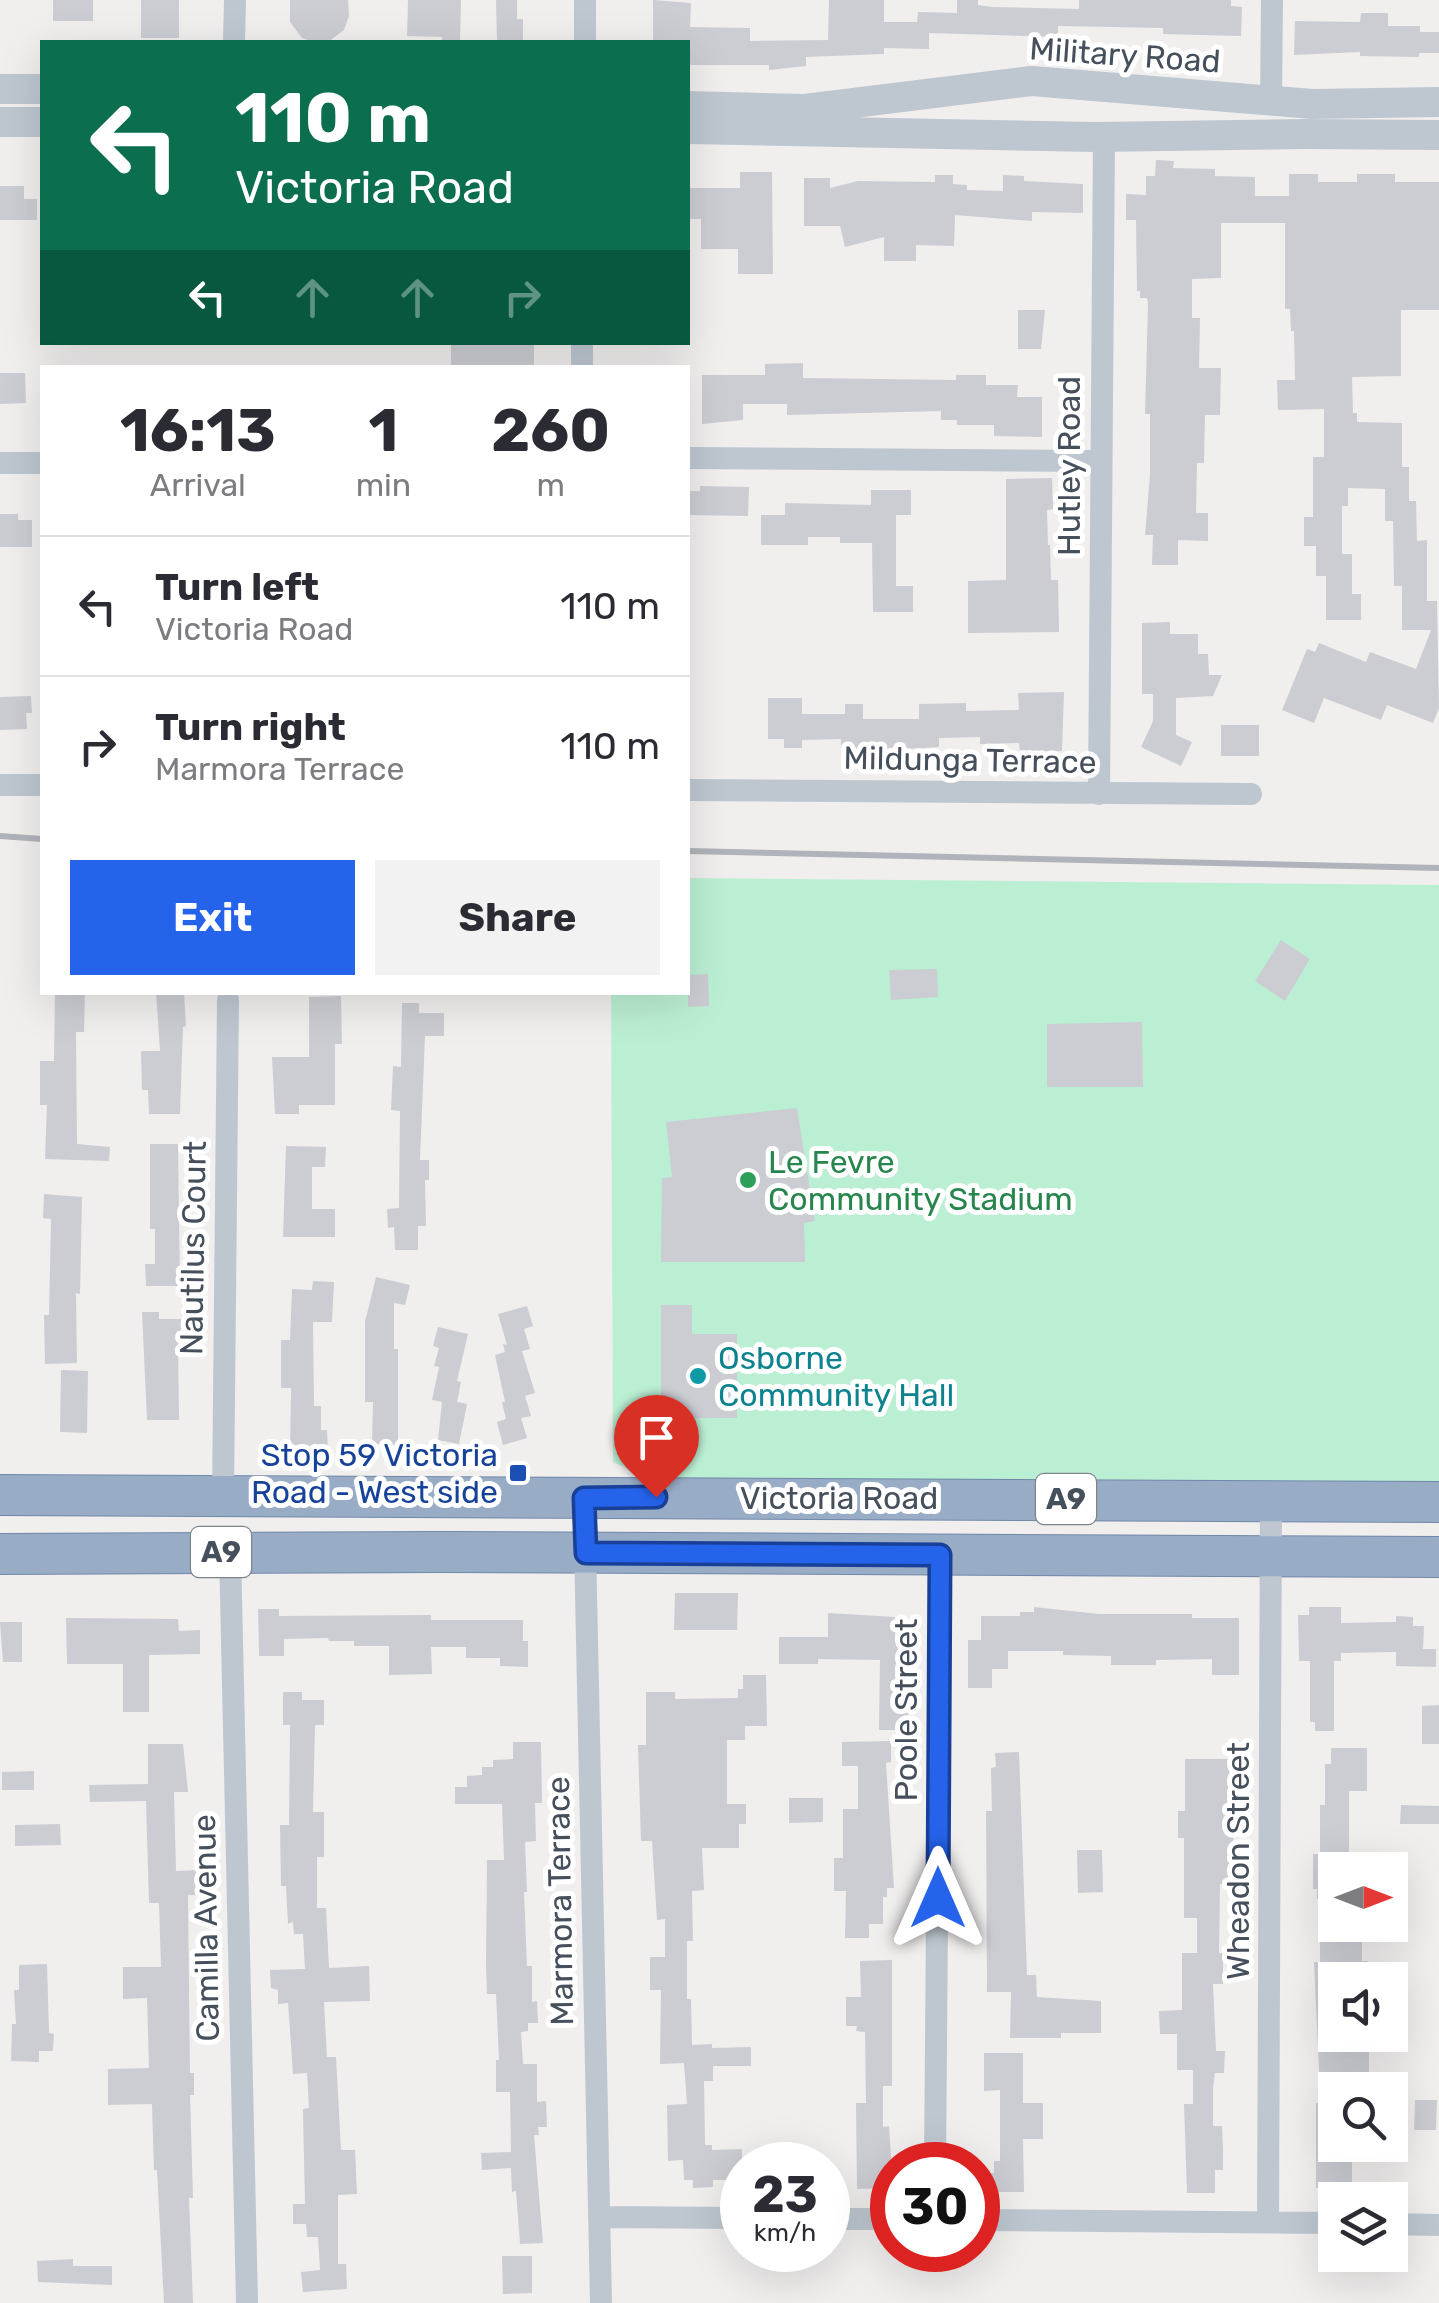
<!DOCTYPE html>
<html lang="en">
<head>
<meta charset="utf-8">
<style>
	:root { --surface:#fff; --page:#f2f2f3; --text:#2b2b33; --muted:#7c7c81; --line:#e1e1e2; --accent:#2563eb }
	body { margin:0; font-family:Rubik,sans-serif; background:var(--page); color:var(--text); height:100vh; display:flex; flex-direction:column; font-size:38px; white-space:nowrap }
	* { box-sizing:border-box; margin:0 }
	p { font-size:32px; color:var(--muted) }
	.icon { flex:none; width:55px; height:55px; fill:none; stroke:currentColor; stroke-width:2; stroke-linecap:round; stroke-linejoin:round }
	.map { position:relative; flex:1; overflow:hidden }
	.side { position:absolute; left:40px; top:365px; width:650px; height:630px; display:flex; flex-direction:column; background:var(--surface); border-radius:0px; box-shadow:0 10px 40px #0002 }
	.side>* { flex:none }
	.top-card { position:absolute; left:40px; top:40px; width:650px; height:305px; border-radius:0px; box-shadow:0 10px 40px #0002; background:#0b6e4f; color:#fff; overflow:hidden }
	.needle { width:65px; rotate:90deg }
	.fabs { position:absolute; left:1318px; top:1852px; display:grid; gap:20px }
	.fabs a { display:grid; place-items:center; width:90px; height:90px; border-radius:0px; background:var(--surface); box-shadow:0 10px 40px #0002; font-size:50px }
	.speed { position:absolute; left:720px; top:2142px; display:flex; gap:20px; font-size:50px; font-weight:700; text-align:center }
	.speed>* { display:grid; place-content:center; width:130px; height:130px; border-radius:50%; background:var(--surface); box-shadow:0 10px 40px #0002; line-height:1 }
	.speed small { font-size:25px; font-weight:400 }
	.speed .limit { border:15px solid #d22; background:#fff; color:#111 }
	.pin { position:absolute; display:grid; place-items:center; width:85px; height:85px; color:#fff; margin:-102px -42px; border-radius:50% 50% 50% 0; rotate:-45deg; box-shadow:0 0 10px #0007 }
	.pin .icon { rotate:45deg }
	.me { position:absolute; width:110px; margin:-55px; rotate:0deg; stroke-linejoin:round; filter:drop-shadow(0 0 8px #0008) }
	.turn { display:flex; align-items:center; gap:35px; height:210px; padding:0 30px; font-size:45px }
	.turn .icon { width:130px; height:130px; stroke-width:2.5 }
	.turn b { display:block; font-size:70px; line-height:85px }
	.lanes { display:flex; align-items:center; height:95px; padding:0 30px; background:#0003; justify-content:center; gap:50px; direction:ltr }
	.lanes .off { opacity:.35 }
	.eta { display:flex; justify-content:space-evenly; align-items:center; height:170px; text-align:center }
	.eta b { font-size:60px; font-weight:700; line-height:70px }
	.action { display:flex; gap:20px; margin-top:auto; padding:20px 30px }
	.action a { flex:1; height:115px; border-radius:0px; background:var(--accent); color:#fff; font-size:40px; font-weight:700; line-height:115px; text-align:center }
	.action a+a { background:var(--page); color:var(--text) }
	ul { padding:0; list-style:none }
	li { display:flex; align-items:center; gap:30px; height:140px; padding:0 30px; border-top:2px solid var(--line) }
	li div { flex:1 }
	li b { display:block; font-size:38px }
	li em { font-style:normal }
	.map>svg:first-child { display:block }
	.green { fill:#bbefd3 }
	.building { fill:#cbcdd3 }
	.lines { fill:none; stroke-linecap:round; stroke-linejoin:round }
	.trunk-casing { stroke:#7088a9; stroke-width:42 }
	.minor { stroke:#bec7d0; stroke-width:22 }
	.tertiary { stroke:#bec7d0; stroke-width:30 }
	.trunk { stroke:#99acc6; stroke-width:40 }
	.rail { stroke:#b0b3b9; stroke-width:6 }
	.route-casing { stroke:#184099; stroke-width:25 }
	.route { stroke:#2563eb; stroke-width:18 }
	.leisure-dot { fill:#2e9e5b; stroke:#fff; stroke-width:4 }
	.culture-dot { fill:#0f9aa8; stroke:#fff; stroke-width:4 }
	.transit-dot { fill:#1a4fb4; stroke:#fff; stroke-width:4 }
	.labels { text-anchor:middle; stroke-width:10; stroke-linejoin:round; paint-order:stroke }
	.shield { fill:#fff; stroke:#7e848d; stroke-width:2.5 }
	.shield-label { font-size:30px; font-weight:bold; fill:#46505c }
	.street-label { font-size:32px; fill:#46505c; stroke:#fff }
	.leisure-label { font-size:32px; fill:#27864d; stroke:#fff; text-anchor:start }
	.culture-label { font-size:32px; fill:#0d838f; stroke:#fff; text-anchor:start }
	.transit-label { font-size:32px; fill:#164399; stroke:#fff; text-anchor:end }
</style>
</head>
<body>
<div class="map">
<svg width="1439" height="2303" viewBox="0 0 1439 2303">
	<rect width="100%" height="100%" fill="#f1eeee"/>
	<!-- green -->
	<path class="green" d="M688 878 1439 885V1482L648 1478 613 1462 611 993 688 992Z"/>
	<!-- building -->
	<path class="building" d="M53 0H93V21H53Z
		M141 0H179V38H141Z
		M290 0H348L349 16 344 30 328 42H314L302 38 290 22Z
		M408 0H461L460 42 442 41V37L407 36Z
		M496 0H517V19H523V40H497Z
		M653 0 691 3 690 27 750 28V41L828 40 829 0H884V22H917L918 12 957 13V0H978V5L992 7 1079 9V0H1231V6L1242 7 1241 36 1163 34V28L1058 26V37L929 33V49L884 48V54L806 57V66L769 70V65H688V42H653Z
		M1361 13H1388V26H1420V32H1439V53H1419V57L1360 56V52L1294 55 1295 21 1360 22Z
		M1156 160 1174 161 1173 168 1215 169V176L1255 177V196H1289V174H1318V182H1357V174H1395V182H1439V310H1401V376L1352 377 1353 413H1357V422L1402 423V467H1409V501H1416L1417 541 1427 540V601H1437L1439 708 1433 723 1387 705 1381 720 1324 698 1314 723 1282 710 1307 649 1315 652 1319 643 1366 662 1370 652 1416 669 1431 630H1402V586H1394L1393 521H1385V489L1348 488V506H1342V554H1352V594H1361V620H1326V576H1316V546H1304V517H1313V457H1324V409L1278 410 1277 380H1295L1294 331H1291L1290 309H1285V223H1221V278L1192 279V318H1200L1199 368H1221L1220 415H1205L1204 463H1197L1196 513H1208V541L1178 540V565H1152L1153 535H1145L1150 475V414H1145L1148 303 1147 298H1140V291H1137L1136 220H1126V194L1146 195V176H1155Z
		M740 172H772L773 274H738V249H701V219H688V188H740Z
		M935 175H953V184L967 185V190L1003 191V175L1024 176V181L1083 184V213L1032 212V221L955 215 954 246 916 245V261H884V237L845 247 840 226H804V178H830V188L858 181 935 182Z
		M0 186H24V199H37V220H0Z
		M1018 310H1045L1041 349H1018Z
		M451 342H534V368H451Z
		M803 363V378L956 380V375H986V385H1018L1017 397H1042V437L994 436V425H957V420H941V411L787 415V404H743V420L702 424V375H765V364Z
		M0 373H25L26 403 0 404Z
		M1052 478 1053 509 1047 510 1048 545H1050L1051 580H1058L1059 632 968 633V581L1006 580V479Z
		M700 486 749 487 748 516 688 515V491H700Z
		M871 490H911V515H896V586H913V612H873L872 543H840V537H808V545H761V515H785V503L871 505Z
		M0 514H18V520H32V547H0Z
		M1170 622V634H1198V654H1208L1209 675H1222L1213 696 1176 698V735L1192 742 1181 766 1141 747 1153 721V694H1142V623Z
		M1064 692 1062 751 1020 753 1019 743 980 744V737L939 738V747L908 749H841V739L802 740V748H784V739H768V698H802V714H845V704H863V719H919V704L966 703V711L1019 710 1018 693Z
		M31 696 32 713H26L27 729 0 730V697Z
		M1221 725H1259V756H1221Z
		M1281 940 1310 959 1285 1001 1255 981Z
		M937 969 938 997 891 1000 889 970Z
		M708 974 709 1006 688 1007V975Z
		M55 992H85L84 1032H76L77 1144 110 1147 109 1161 45 1159 47 1105H40V1061H54Z
		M156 992H184L186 1026 183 1027 180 1114H149L148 1090H142L141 1051H160Z
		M341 996 342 1044H335V1105H299V1114H275L272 1057H309V997Z
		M402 1003H419V1013H444V1036H425L420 1160H429V1180H425L426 1226H418V1250H395L394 1227 388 1228 387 1209 399 1208 400 1111 391 1110 393 1066 401 1067Z
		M1142 1022 1143 1087H1047V1024Z
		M797 1108 815 1221 804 1223 805 1262H661L662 1178 672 1177 666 1122Z
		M150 1144H178L180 1286H146L145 1264H155V1229H150Z
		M286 1146 326 1147 325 1167H312V1209H335V1237H283Z
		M44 1194 82 1197 80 1294 76 1293 77 1363 45 1364 44 1315H49L51 1219 43 1218Z
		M376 1277 410 1285 405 1305 394 1303V1349H398V1445L372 1444 373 1402H365V1322Z
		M313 1281 334 1282 332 1322H313L314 1406H321V1430H327L328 1450H290L291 1388H281V1340H290L292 1289 312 1290Z
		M661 1305H692V1334H737V1418H661Z
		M527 1306 533 1326 524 1329 530 1349 522 1351 535 1393 525 1396 531 1416 521 1418 527 1438 503 1445 497 1422 506 1419 502 1402H505L495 1355 505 1352 503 1344 507 1345 498 1314Z
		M142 1312H159V1319H181V1343H178L179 1420H147Z
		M438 1327 468 1334 457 1381 461 1382 457 1402 467 1404 459 1444 438 1440 442 1402 432 1400 439 1367 434 1366 439 1348 433 1346Z
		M61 1370 88 1371 87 1433 60 1432Z
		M675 1593H738L737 1630H674Z
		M1034 1607 1099 1614H1192V1618H1239V1675H1212V1659L1156 1660V1665H1111V1656L1063 1655V1651H1008V1669H992V1688H968V1640H981V1616H1020V1612H1034Z
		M1309 1607H1341V1623L1396 1622V1616L1413 1617V1626H1424L1423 1649H1436V1667L1396 1666V1652L1341 1653V1661H1334V1731H1315V1722H1310V1661H1299L1298 1615H1309Z
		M258 1609H279V1616L431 1615V1620H523V1641H528V1667L500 1666V1658H466V1647H431L432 1674 389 1675V1646H354V1641H329L328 1638 284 1639V1656H259Z
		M828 1613 895 1617V1641H912L913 1660H904V1703L909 1702 908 1730H879L880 1660 818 1659V1664H779V1637H828Z
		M66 1618 178 1619 179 1631 200 1630V1654L149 1655V1712H123V1664H67Z
		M0 1622H22V1662H3Z
		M743 1675H766L767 1726H745V1740H727V1804H746V1824H739V1848H702L704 1890 692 1891 693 1941H687V1999H691L692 2045 712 2044V2048L751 2047V2066H713V2081H704L705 2145H712V2150L742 2149V2180H713V2187L693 2188V2180H684L683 2160 668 2161 667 2105 687 2104 684 2063 660 2064 661 1990H650V1957H665V1919L657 1920 652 1841H641L638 1745H646V1692H675V1699L738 1698V1689H743Z
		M283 1692H302V1700H324V1725H315L313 1812H324V1857H317V1908H326L329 1968 369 1966 370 2001 324 2002 327 2057H336L341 2150H355L357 2194 338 2195V2264H346L347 2289 303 2292 301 2272 320 2270 318 2237H307L306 2224H293V2204H305L303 2109 309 2108 307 2073 293 2074 288 2003 278 2004V1990L271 1988 270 1970 305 1969 303 1934H294L293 1922 288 1924 286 1886H281L280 1825H289L290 1725H283Z
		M1439 1705V1744H1422V1706Z
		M891 1741V1762L886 1763 894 1888H887V1897H883V1924H869V1938H845L846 1891H834V1858H843V1809H858V1766H842V1742Z
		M513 1742H541L542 1803H535L536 1841 525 1842 527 1892H524L527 1966H532V2002L537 2001 538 2023H528V2031L521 2032 523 2064H537V2102L546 2101 547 2127H538L539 2135H534L543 2243 520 2244 516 2191 512 2192 511 2168 482 2170 481 2153 511 2152 510 2092H496V2060H499L496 1994H487L486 1966 487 1860H504L502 1804H455V1787H467V1776L482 1775V1767H493V1760L513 1759Z
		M148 1744H183L188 1792H174L176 1871 203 1870V1895H188L190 2073H194V2095H190L193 2198H189L193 2303H164L157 2170H154L152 2104 108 2105V2069L149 2068 147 1998 123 1999V1967H161L159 1903H149L146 1801 90 1802 89 1785 148 1784Z
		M1331 1748H1367V1791H1349V1853H1392V1870H1335V1899H1317V1889H1313V1854H1320V1805H1325V1764H1331Z
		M1019 1752 1027 1975H1036L1037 1997 1101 2001V2033H1061V2038H1010L1011 1992H987L986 1811H992L991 1768 996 1767 995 1753Z
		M1185 1759H1229L1230 1812H1235L1231 1885 1220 1884 1219 1953H1223V1984H1213L1216 2051H1225L1224 2073H1215L1213 2088V2126H1222L1223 2150V2170H1215V2193H1187L1184 2104H1193V2070H1177V2034H1160L1159 2011 1182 2010V1953H1197V1918H1184V1838H1178V1811H1185Z
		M34 1771V1790H2V1772Z
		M789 1798H823V1822L789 1823Z
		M1401 1805 1439 1806V1824H1400Z
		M60 1824 61 1845 15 1846V1825Z
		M1077 1850H1102L1103 1892 1078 1893Z
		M1320 1925H1362V1961H1368L1369 1980H1335V2035H1369V2089L1320 2090 1314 1962H1320Z
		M892 1960V2086H883V2127L889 2126 892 2173H888V2188L857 2189 856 2103H866L865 2032 856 2031 857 2026H846V1997H861L860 1961Z
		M47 1964 49 2033 54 2034 53 2051H39V2062L11 2061 12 2024H16L14 1990H19V1965Z
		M984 2053H1023V2103H1043V2139H1023L1024 2192H988V2173H994V2161H1000V2090L984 2091Z
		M1415 2100H1437L1436 2130H1414Z
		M1316 2103H1335V2153L1337 2160H1352V2187L1316 2188Z
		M502 2256H532V2293L503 2294Z
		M73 2259V2266H112V2285L38 2282 37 2261Z"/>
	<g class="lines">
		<defs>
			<path id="trunk" d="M0 1495 1439 1502
				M0 1554 442 1552 1439 1557"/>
		</defs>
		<!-- trunk casing -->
		<use href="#trunk" class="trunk-casing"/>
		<!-- minor -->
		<path class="minor" d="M234 42 235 0
			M585 42V0
			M1271 101 1272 0
			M582 368V342
			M688 458 1101 461
			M0 463H42
			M0 785H42
			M688 790 1251 794
			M1099 794 1104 137
			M223 1497 228 1000
			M584 1498 601 2303
			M230 1552 247 2303
			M935 2165 940 1555
			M599 2217 742 2218
			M828 2219H892
			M978 2220 1335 2223
			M1268 2222 1271 1501
			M1390 2224 1439 2225"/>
		<!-- tertiary -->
		<path class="tertiary" d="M0 89H42
			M688 106 805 109 1032 81 1312 104 1439 102
			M0 122H42
			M688 129 1095 137 1305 134 1439 135"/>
		<!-- trunk -->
		<use href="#trunk" class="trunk"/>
		<!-- rail -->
		<path class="rail" d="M0 836 42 839
			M688 851 1439 868"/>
	</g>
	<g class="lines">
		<defs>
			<path id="route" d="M656 1497 584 1498 586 1553 940 1555 938 1898"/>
		</defs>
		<!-- route casing -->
		<use href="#route" class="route-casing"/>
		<!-- route -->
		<use href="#route" class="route"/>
	</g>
	<!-- markers -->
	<circle class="leisure-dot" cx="748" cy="1180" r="10"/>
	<circle class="culture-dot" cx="698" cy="1376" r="10"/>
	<rect class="transit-dot" x="508" y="1463" width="20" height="20" rx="5"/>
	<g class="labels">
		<!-- shield labels -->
		<g class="shield">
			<rect x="1036" y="1474" width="60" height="50" rx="8"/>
			<rect x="191" y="1527" width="60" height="50" rx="8"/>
		</g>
		<g class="shield-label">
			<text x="1066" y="1509">A9</text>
			<text x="221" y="1562">A9</text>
		</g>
		<!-- street labels -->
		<g class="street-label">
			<text transform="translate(1125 55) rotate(4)" y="11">Military Road</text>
			<text transform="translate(1069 466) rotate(-90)" y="11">Hutley Road</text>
			<text transform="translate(970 760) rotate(1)" y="11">Mildunga Terrace</text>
			<text transform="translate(193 1248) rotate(-89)" y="11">Nautilus Court</text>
			<text x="839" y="1509">Victoria Road</text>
			<text transform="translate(906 1710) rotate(-90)" y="11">Poole Street</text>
			<text transform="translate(1238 1861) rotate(-90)" y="11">Wheadon Street</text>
			<text transform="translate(560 1901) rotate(-91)" y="11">Marmora Terrace</text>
			<text transform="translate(206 1928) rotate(-91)" y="11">Camilla Avenue</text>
		</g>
		<!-- leisure labels -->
		<g class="leisure-label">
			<text x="768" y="1173">Le Fevre<tspan x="768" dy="37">Community Stadium</tspan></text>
		</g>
		<!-- culture labels -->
		<g class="culture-label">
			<text x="718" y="1369">Osborne<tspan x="718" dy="37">Community Hall</tspan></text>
		</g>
		<!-- transit labels -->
		<g class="transit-label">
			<text x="498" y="1466">Stop 59 Victoria<tspan x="498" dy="37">Road - West side</tspan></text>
		</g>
	</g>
</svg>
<div class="fabs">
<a><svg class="needle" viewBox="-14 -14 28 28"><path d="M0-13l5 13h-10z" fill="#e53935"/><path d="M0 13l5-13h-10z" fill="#7c7c81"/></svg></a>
<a><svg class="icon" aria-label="sound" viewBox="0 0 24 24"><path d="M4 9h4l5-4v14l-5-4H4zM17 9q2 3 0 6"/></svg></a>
<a><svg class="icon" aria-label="search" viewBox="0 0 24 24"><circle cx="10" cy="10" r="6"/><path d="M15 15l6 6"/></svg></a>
<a><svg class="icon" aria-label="layers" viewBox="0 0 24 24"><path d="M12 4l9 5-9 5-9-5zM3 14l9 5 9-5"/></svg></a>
</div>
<div class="speed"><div>23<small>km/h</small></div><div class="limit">30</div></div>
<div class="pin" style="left:656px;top:1497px;background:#d93025"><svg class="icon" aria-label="arrive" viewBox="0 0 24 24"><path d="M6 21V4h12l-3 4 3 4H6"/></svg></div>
<svg class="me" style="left:938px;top:1898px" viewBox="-20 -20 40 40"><path d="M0-17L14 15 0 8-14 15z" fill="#2563eb" stroke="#fff" stroke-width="4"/></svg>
<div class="top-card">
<div class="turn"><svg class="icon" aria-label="left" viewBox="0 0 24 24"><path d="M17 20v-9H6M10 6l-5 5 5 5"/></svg><div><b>110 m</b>Victoria Road</div></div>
<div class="lanes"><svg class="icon" aria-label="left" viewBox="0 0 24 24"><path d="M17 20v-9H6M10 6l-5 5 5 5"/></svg><svg class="icon off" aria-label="ahead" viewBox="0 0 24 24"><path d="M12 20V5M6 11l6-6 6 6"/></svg><svg class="icon off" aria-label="ahead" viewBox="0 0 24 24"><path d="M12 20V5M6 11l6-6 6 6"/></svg><svg class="icon off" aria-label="right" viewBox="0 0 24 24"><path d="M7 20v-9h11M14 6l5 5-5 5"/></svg></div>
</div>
<section class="side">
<div class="eta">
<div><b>16:13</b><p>Arrival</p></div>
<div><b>1</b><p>min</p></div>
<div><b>260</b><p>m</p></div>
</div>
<ul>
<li><svg class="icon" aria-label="left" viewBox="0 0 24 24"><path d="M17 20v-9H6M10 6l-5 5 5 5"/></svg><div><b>Turn left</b><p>Victoria Road</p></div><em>110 m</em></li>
<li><svg class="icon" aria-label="right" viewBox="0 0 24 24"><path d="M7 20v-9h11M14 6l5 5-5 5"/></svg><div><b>Turn right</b><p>Marmora Terrace</p></div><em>110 m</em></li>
</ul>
<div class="action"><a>Exit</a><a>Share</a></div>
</section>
</div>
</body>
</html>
